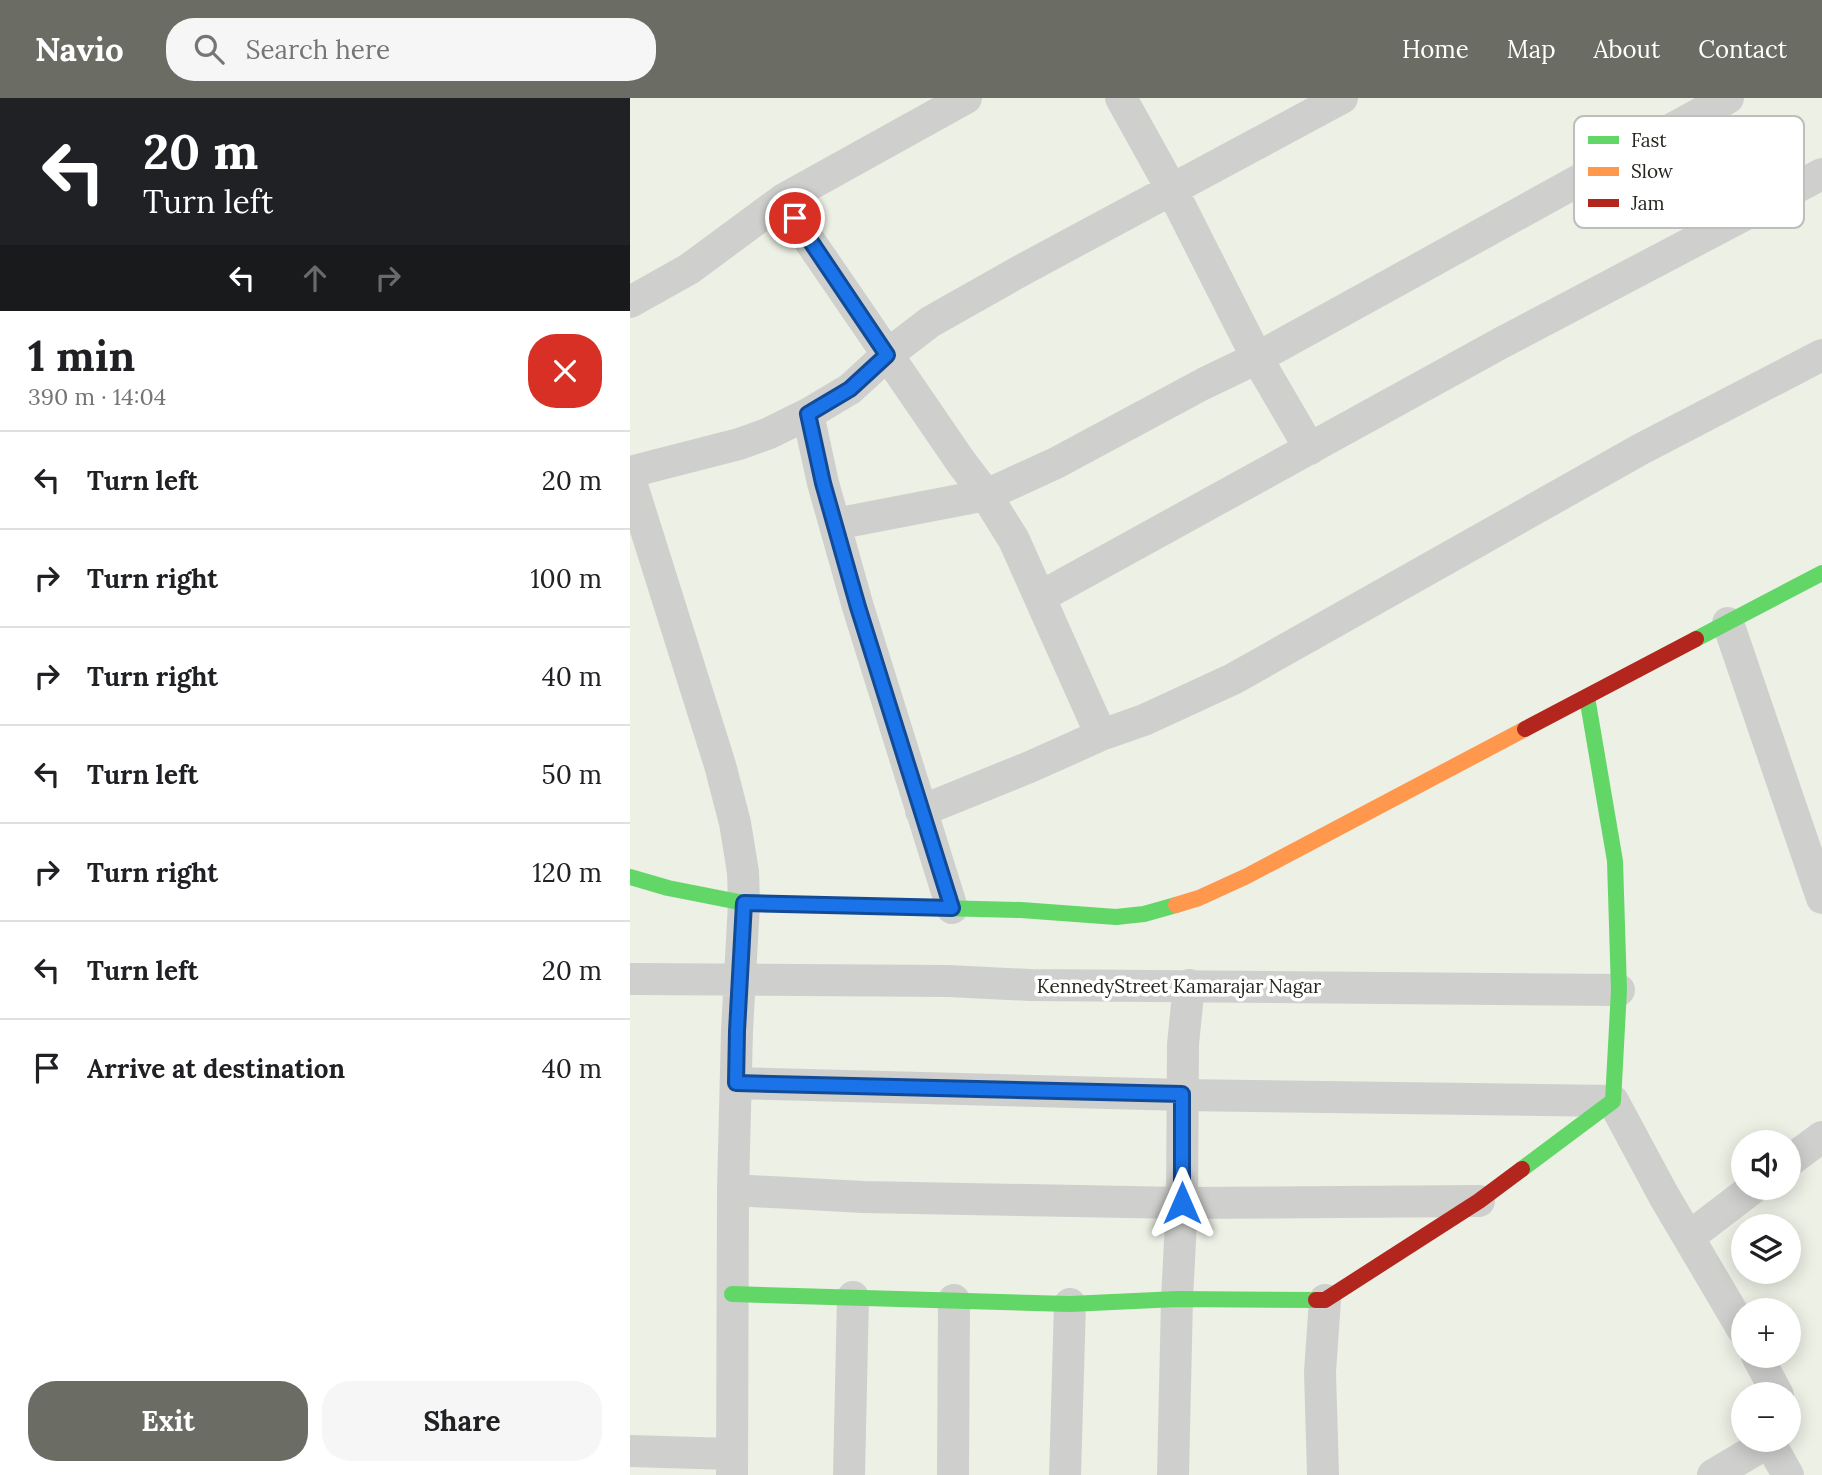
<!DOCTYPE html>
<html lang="en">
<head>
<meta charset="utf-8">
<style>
	:root { --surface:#fff; --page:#f6f6f6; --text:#202124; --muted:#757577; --line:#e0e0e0; --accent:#6b6d64 }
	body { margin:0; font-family:Lora,serif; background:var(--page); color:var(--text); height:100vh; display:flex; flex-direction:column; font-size:26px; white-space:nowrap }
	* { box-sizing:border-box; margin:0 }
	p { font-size:23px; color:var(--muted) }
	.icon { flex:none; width:38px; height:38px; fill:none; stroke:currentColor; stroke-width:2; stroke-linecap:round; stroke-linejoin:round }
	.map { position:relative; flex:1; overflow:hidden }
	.side { display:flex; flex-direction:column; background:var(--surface); width:630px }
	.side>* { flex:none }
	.top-card { background:#202124; color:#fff; overflow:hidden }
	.tools { position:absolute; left:1101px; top:1032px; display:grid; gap:14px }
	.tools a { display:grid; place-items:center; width:70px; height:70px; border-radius:50%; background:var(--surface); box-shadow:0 4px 18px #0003; font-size:35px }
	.pin { position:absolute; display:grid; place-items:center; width:60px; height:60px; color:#fff; margin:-30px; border:4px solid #fff; border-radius:50%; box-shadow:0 2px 7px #0007 }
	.me { position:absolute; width:77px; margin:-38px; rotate:0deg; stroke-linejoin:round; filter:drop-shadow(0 0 5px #0008) }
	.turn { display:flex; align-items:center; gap:24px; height:147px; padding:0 28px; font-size:32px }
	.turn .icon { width:91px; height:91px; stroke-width:2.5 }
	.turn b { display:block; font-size:49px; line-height:60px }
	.lanes { display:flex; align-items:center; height:66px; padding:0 28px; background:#0003; justify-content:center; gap:35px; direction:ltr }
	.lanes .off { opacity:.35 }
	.round { display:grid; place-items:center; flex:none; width:74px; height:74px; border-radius:28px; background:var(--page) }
	.overview { display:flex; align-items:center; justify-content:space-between; height:119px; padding:0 28px }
	h1 { font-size:42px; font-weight:800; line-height:52px }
	.action { display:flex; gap:14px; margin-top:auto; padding:14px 28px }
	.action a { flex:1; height:80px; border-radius:28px; background:var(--accent); color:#fff; font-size:28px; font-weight:800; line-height:80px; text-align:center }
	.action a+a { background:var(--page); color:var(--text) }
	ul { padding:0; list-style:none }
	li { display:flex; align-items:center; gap:21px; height:98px; padding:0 28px; border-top:2px solid var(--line) }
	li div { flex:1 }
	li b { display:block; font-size:26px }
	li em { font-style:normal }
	header { display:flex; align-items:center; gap:42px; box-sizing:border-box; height:98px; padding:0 35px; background:var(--accent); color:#fff }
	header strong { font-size:33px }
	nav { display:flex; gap:38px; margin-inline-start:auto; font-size:24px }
	.search { width:490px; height:63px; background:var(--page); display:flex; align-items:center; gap:18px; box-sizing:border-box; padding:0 24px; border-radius:28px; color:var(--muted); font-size:26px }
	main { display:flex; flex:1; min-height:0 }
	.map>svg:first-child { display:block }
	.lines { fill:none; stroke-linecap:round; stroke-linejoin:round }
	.street { stroke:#cfd0cd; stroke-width:32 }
	.fast { stroke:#63d668; stroke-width:16 }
	.slow { stroke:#ff974d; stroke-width:16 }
	.jam { stroke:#b3261e; stroke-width:16 }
	.route-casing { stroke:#114b97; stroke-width:18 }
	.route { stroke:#1a73e8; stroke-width:12 }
	.labels { text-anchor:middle; stroke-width:7; stroke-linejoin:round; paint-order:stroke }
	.street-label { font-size:19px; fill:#25271f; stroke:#fff }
	.key { fill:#fff; stroke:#bebebc; stroke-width:2 }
	.key-label { font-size:19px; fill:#25271f }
</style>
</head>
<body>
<header>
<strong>Navio</strong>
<div class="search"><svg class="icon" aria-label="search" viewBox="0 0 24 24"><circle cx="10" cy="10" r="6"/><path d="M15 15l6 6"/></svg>Search here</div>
<nav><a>Home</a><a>Map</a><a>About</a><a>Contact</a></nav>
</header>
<main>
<section class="side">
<div class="top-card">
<div class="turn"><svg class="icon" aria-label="left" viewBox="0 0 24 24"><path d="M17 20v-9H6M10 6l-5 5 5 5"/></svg><div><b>20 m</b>Turn left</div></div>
<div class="lanes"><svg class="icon" aria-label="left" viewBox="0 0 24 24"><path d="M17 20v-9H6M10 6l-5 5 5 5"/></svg><svg class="icon off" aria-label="ahead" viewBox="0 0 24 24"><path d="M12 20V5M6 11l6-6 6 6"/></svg><svg class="icon off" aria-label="right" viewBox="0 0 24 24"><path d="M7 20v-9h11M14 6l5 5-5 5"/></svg></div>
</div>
<div class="overview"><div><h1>1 min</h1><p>390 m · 14:04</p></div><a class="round" style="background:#d93025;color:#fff"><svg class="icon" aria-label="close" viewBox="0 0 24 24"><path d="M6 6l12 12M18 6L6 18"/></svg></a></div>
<ul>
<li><svg class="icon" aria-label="left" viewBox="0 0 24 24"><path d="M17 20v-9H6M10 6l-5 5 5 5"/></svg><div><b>Turn left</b></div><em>20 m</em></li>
<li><svg class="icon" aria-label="right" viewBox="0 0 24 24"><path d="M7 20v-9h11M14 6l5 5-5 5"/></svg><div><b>Turn right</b></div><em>100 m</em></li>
<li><svg class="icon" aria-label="right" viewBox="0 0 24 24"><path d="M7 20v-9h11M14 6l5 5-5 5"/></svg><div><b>Turn right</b></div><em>40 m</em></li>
<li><svg class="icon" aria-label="left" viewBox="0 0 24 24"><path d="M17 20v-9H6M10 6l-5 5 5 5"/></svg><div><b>Turn left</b></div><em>50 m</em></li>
<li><svg class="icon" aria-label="right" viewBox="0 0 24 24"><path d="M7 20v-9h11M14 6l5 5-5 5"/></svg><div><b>Turn right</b></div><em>120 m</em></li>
<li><svg class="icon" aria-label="left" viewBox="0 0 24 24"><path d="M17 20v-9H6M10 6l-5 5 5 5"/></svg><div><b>Turn left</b></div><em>20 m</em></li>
<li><svg class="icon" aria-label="arrive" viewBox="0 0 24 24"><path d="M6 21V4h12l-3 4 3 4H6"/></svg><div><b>Arrive at destination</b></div><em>40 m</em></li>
</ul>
<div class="action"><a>Exit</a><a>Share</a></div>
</section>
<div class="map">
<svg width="1192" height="1377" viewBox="0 0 1192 1377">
	<rect width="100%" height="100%" fill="#edf0e5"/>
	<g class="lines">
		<!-- street -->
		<path class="street" d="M491 0 542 92 627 260 680 351
			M154 101 177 139 331 364 356 397 384 442 471 637
			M0 204 59 171 154 101 336 0
			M178 316 193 385 228 509 322 810
			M0 374 109 346 137 336 178 316 220 291 257 257 300 224 392 172 712 0
			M0 381 90 667 105 725 113 774 114 805 107 933 103 1092 102 1377
			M205 426 356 397 426 365 573 286 627 260 1098 0
			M410 499 871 245 1192 76
			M1098 525 1192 800
			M291 713 402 668 471 637 514 622 603 581 1011 351 1192 257
			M0 881 318 883 400 887 989 892
			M106 985 552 997 983 1003 1034 1098 1113 1232
			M1158 1064 1192 1039
			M103 1092 233 1099 552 1105 849 1103
			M1059 1139 1123 1090
			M1127 1258 1148 1297
			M1140 1345 1158 1377
			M0 1353 102 1356
			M219 1377 223 1199
			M323 1377 324 1202
			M435 1377 440 1206
			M543 1377 547 1201 552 1105 553 946 559 887
			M693 1377 690 1274 695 1202
			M1083 1377 1142 1342"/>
		<!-- fast -->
		<path class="fast" d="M1066 541 1192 475
			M0 779 38 790 114 805 391 812 486 819 514 816 546 807
			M892 1071 983 1003 989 892 985 763 957 599
			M102 1196 440 1206 547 1201 686 1202"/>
		<!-- slow -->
		<path class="slow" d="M546 807 569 800 617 778 895 631"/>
		<!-- jam -->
		<path class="jam" d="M895 631 1066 541
			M686 1202H695L849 1103 892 1071"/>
	</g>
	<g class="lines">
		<defs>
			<path id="route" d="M165 120 257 257 220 291 178 316 193 385 228 509 322 810 114 805 107 933 106 985 552 996V1105"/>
		</defs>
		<!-- route casing -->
		<use href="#route" class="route-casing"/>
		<!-- route -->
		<use href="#route" class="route"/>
	</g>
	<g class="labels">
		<!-- street labels -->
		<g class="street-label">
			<text x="549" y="895">KennedyStreet Kamarajar Nagar</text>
		</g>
	</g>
	<!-- legend -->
	<rect x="944" y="18" width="230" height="112" rx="10" class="key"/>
	<rect x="958" y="38" width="31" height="8" fill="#63d668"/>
	<rect x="958" y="69" width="31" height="9" fill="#ff974d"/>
	<rect x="958" y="101" width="31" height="8" fill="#b3261e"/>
	<g class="key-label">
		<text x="1001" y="49">Fast</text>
		<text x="1001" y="80">Slow</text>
		<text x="1001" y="112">Jam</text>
	</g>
</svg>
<div class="tools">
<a><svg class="icon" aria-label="sound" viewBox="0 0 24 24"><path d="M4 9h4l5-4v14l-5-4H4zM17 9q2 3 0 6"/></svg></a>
<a><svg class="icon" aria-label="layers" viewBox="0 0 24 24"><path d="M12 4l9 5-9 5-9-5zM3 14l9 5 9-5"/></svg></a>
<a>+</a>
<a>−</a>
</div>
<div class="pin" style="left:165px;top:120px;background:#d93025"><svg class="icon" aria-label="arrive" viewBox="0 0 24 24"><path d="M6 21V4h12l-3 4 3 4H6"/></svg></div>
<svg class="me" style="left:552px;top:1105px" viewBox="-20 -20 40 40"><path d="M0-17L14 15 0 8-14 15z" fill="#1a73e8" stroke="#fff" stroke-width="4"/></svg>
</div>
</main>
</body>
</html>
